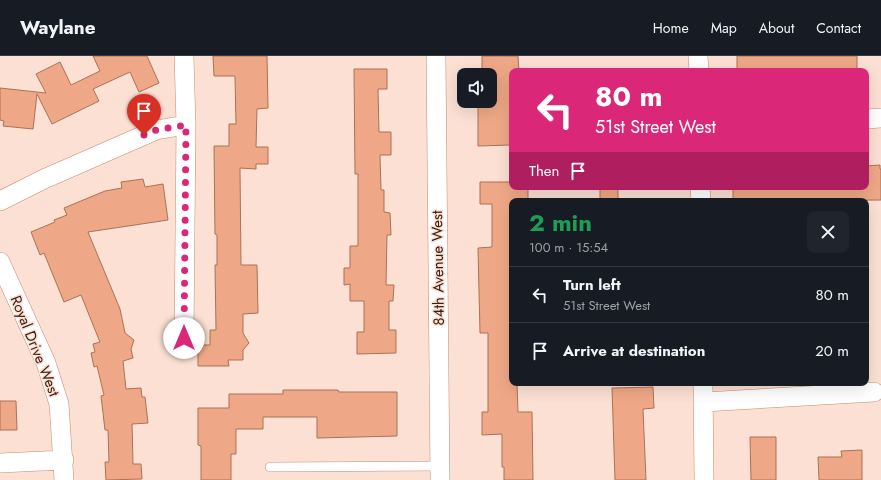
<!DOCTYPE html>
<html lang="en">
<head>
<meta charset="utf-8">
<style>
	:root { --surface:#171b24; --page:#20242c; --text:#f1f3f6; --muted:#9ea1a6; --line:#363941 }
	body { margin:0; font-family:Jost,sans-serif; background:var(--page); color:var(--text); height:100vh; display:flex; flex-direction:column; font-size:15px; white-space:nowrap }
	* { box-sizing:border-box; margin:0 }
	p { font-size:13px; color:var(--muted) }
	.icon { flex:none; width:22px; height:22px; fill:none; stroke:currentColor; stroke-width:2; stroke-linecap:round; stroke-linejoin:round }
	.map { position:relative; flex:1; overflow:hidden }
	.drawer { position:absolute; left:509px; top:142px; width:360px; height:188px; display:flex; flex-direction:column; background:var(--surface); border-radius:8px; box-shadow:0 4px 16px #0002 }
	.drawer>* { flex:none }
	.guide { position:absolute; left:509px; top:12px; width:360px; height:122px; border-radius:8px; box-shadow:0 4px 16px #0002; background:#db2777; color:#fff; overflow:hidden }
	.tools { position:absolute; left:457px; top:12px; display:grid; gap:8px }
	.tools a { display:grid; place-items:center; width:40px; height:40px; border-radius:8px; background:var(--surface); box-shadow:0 4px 16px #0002; font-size:20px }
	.pin { position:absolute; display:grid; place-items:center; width:34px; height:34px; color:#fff; margin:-41px -17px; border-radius:50% 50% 50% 0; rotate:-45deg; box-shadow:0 0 4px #0007 }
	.pin .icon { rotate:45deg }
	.me { position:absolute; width:44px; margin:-22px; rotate:0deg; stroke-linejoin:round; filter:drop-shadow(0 0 3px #0008) }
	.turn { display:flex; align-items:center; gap:14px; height:84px; padding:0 20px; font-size:18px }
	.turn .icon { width:52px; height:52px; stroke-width:2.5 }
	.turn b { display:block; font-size:28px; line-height:34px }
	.then { display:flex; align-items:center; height:38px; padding:0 20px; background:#0003; gap:8px; font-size:15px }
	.round { display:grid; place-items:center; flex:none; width:42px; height:42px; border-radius:8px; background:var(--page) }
	.headline { display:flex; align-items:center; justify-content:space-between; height:68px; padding:0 20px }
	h1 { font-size:24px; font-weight:700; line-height:30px; color:#1e9e55 }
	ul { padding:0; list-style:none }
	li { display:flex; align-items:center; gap:12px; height:56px; padding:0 20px; border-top:1px solid var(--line) }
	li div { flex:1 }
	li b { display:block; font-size:15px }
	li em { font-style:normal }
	header { display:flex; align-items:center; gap:24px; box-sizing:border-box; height:56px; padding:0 20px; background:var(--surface); border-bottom:1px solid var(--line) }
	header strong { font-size:19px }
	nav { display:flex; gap:22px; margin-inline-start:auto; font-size:14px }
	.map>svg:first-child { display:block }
	.building { fill:#efa887; stroke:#ad7154 }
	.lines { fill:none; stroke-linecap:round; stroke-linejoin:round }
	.service-casing { stroke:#c98b6d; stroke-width:10 }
	.minor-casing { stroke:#c98b6d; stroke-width:20 }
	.service { stroke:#fff; stroke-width:9 }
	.minor { stroke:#fff; stroke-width:19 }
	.route { stroke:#db2777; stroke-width:7; stroke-dasharray:0 12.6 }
	.labels { text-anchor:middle; stroke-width:3; stroke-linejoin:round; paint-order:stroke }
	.street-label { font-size:15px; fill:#371f13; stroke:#fce0d4 }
</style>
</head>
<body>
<header>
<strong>Waylane</strong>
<nav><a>Home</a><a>Map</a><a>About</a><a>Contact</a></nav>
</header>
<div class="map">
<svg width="881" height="424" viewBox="0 0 881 424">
	<rect width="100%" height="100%" fill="#fce0d4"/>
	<!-- building -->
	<path class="building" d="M93 0H147L159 27 139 36 130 16 93 33 99 45 52 68 37 38 33 73 3 70 4 65 0 64V32L46 37 36 18 60 6 71 29 100 15Z
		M213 0H267L268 52 257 53 256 91H268V108H256V113L240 112 241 209H257L258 257 243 258V277L249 287 243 294V304H228L229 310H198V289H210V274H216L215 209H217V179L215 178 214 90H229V68H236L235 20H214Z
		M482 0H518L519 15H512V89L478 90V45H490V19H482Z
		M737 0H857V15H835V13L794 15H737Z
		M354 13H387V33H378L379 76H391V99H380L381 134H384V156L390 157 391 179H387L386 229H394L393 245H389V274H396V297L357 298V276H364V245H350V228L344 229V212H350V190H358V118H355Z
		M880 109V113H881V144L733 145V131H866V110Z
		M143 123 145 131 163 128 168 164 88 176 120 253 125 277 134 284 131 293 133 302 123 305 126 333 141 332 142 341H145L148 367 132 368 133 408H141L142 423 106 424 105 406H109L108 374H105L101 340 104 339 97 310 94 311 91 297 95 296 93 288 100 286 81 239 64 246 44 197 40 199 31 176 55 166 54 164 67 159 64 152 105 135 122 132 121 126Z
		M480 126H512V131H528V145H512V327H517L518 356H532L533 424H504V411H502V378L482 379V356H488V277H480L478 192 492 191V148H480Z
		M600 131H618V145H600Z
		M653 331 654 352 643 353 646 424H615L612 332Z
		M283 334H338L339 336H397V380L317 382V361H263V373H236V398H231V424H201V390L198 389V352H229V338H283Z
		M0 345H16L17 374H0Z
		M750 381H776V424H751Z
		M862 394V424H819L818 401H842L841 395Z"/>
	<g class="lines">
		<defs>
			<path id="service" d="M270 411 440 410"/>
			<path id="minor" d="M184 0 186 69 184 282
				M436 0 440 424
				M698 0 699 15
				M866 63 881 62
				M700 131 701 145
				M0 145 44 123 156 74 186 69
				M0 206 46 307 59 348 64 424
				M703 327 704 424
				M704 346 874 336
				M0 407 64 404"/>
		</defs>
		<!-- service casing -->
		<use href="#service" class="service-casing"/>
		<!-- minor casing -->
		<use href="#minor" class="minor-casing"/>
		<!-- service -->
		<use href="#service" class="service"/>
		<!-- minor -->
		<use href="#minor" class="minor"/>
	</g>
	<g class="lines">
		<!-- route -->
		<path class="route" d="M144 79 156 74 186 69 184 282"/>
	</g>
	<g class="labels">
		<!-- street labels -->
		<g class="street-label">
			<text transform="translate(438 212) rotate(-91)" y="5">84th Avenue West</text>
			<text transform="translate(35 290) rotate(68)" y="5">Royal Drive West</text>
		</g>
	</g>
</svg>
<div class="tools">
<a><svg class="icon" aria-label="sound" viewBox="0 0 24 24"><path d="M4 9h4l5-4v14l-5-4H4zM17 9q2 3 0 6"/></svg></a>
</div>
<div class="pin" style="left:144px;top:79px;background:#d93025"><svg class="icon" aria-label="arrive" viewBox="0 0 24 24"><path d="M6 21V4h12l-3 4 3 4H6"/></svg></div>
<svg class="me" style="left:184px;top:282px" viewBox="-20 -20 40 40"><circle r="19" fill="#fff"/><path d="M0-13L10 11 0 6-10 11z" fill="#db2777"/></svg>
<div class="guide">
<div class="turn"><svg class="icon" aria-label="left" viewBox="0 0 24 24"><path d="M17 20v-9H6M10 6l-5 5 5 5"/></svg><div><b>80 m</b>51st Street West</div></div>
<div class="then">Then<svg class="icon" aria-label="arrive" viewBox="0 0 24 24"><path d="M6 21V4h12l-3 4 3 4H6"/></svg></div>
</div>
<section class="drawer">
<div class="headline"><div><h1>2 min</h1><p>100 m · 15:54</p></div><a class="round"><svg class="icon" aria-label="close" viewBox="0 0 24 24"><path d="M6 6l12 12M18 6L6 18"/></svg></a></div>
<ul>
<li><svg class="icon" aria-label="left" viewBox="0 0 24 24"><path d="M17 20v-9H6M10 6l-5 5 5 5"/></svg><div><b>Turn left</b><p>51st Street West</p></div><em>80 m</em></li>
<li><svg class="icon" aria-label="arrive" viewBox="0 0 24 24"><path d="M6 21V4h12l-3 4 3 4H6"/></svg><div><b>Arrive at destination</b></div><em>20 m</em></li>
</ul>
</section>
</div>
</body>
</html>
